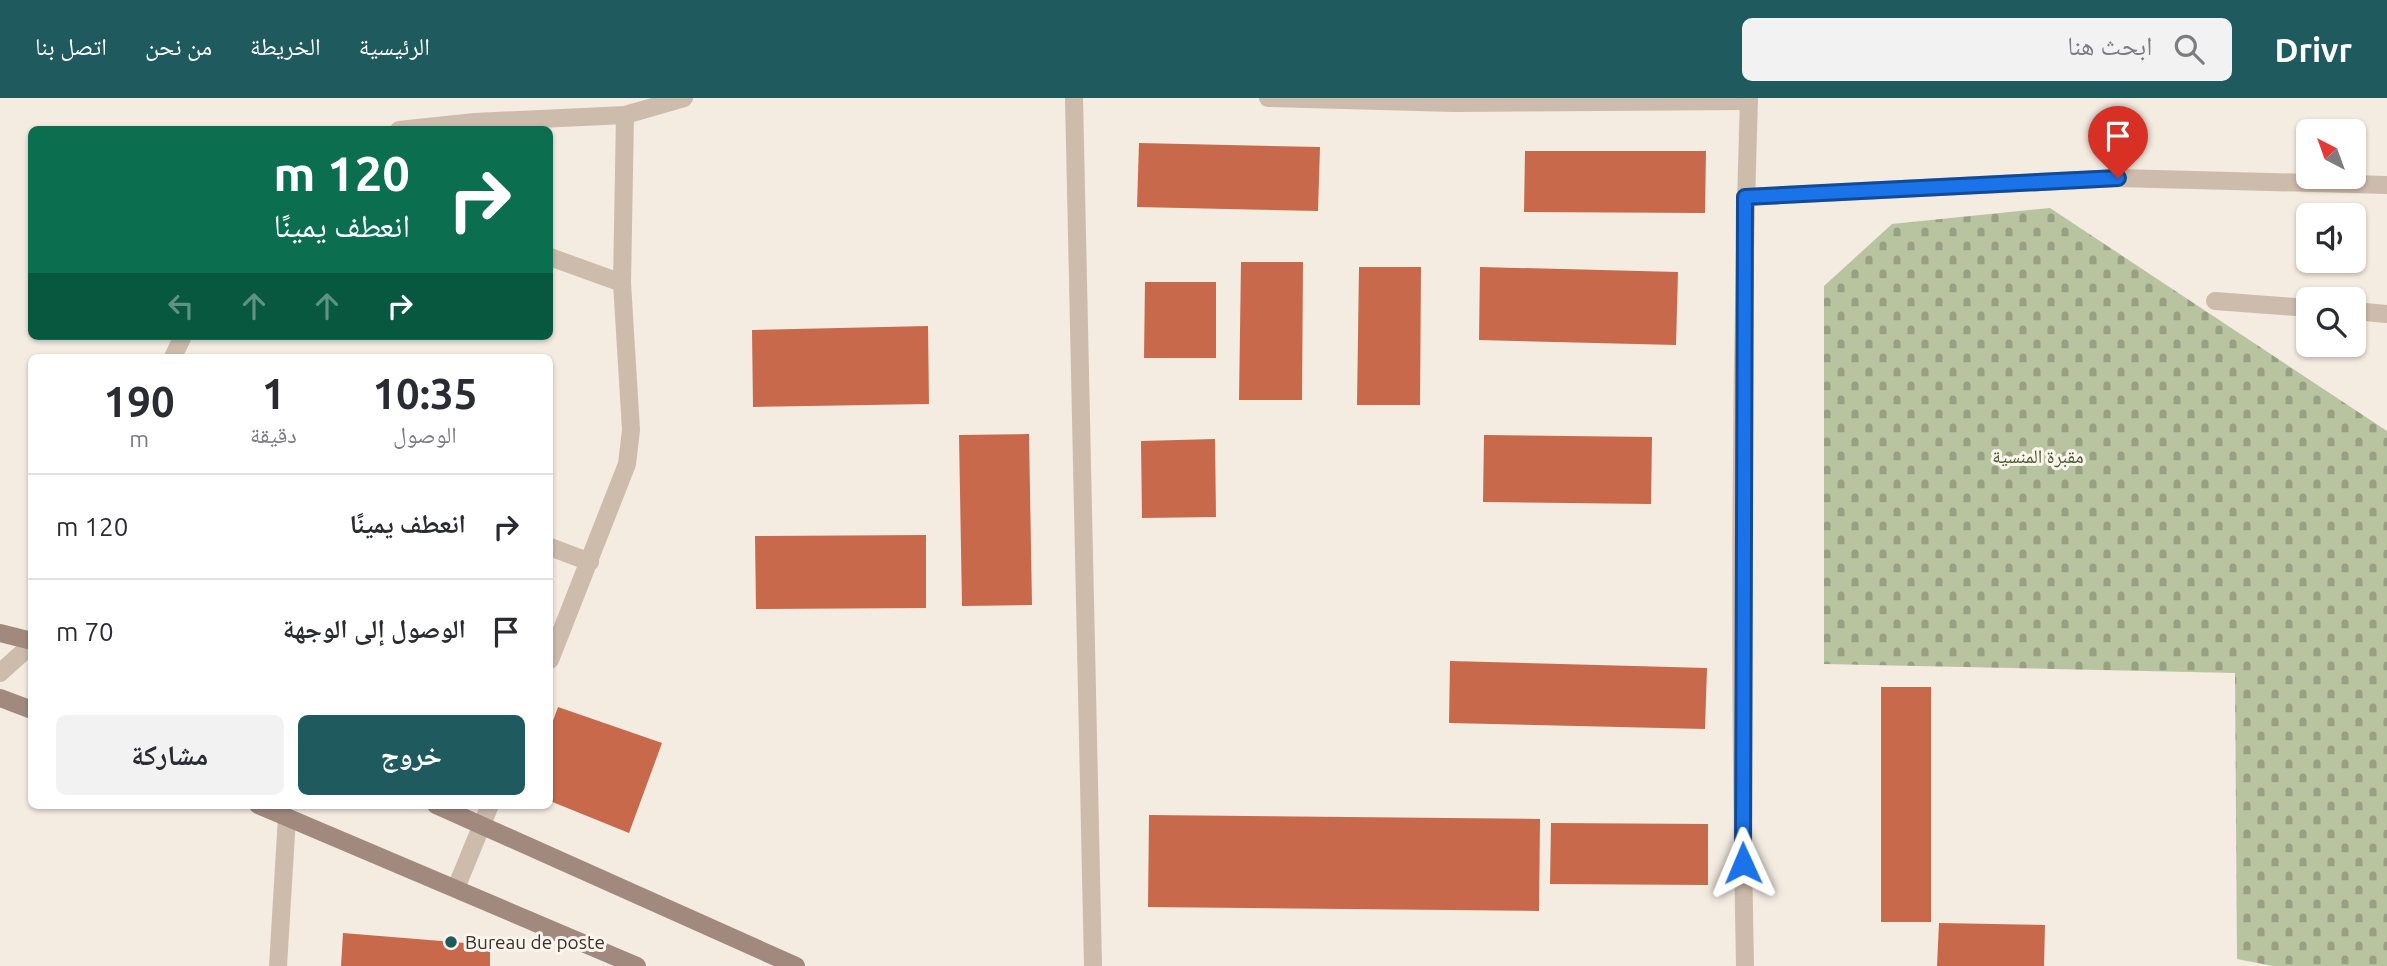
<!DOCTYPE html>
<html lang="ar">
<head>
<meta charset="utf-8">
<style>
	:root { --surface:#fff; --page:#f2f2f3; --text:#2b2b33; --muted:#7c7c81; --line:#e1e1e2; --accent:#1f5a5e }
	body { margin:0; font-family:Ubuntu,"Noto Naskh Arabic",sans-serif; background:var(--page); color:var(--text); direction:rtl; height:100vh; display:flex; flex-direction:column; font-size:26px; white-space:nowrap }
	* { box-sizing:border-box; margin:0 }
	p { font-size:23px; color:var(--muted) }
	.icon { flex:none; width:38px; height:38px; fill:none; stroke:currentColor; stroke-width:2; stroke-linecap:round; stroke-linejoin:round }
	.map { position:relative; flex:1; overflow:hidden; direction:ltr }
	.side { position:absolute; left:28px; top:256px; width:525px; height:455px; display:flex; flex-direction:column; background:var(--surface); border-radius:10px; box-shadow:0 2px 5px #0004; direction:rtl }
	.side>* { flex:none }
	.hud { position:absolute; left:28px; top:28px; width:525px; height:214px; border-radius:10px; box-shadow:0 2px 5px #0004; direction:rtl; background:#0b6e4f; color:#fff; overflow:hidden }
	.needle { width:46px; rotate:319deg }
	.controls { position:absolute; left:2296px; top:21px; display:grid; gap:14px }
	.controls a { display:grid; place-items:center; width:70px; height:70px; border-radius:10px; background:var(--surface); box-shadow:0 2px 5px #0004; font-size:35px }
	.pin { position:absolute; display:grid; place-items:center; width:60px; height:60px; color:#fff; margin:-72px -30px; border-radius:50% 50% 50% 0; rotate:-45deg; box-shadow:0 0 7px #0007 }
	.pin .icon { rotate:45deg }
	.me { position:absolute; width:77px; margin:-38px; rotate:359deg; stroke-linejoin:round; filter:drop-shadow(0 0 5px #0008) }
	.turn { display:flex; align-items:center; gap:24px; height:147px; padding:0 28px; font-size:32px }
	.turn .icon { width:91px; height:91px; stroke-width:2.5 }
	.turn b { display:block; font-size:49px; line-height:60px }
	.lanes { display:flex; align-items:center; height:66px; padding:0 28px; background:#0003; justify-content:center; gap:35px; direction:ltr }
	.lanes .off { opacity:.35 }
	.eta { display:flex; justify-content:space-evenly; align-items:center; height:119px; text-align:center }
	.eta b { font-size:42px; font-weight:700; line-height:49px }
	.button { display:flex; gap:14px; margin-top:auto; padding:14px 28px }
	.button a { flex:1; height:80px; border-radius:10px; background:var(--accent); color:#fff; font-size:28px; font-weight:700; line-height:80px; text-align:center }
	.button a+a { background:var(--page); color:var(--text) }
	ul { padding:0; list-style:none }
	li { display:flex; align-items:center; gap:21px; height:105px; padding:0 28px; border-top:2px solid var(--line) }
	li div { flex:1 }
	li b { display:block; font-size:26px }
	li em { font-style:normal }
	header { display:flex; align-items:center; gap:42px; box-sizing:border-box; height:98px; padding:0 35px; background:var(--accent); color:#fff }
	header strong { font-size:33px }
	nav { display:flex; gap:38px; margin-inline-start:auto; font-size:24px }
	.search { width:490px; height:63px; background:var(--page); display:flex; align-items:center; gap:18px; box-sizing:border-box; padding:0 24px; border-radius:10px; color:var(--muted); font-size:26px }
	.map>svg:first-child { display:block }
	.cemetery { fill:url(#cemetery-stones) }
	.building { fill:#c8694b }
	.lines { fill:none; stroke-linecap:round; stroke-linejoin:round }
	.minor { stroke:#cdbbac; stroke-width:18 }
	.tertiary { stroke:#cdbbac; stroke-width:18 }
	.secondary { stroke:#a18a7d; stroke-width:18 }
	.route-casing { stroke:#114b97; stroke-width:18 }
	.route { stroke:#1a73e8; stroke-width:12 }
	.poi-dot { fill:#1f5a5e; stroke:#fbf5ee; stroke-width:2.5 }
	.labels { text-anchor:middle; stroke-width:6; stroke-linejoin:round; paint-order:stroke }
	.park-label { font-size:19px; fill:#4a5a2e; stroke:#fbf5ee }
	.poi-label { font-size:19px; fill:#3b302b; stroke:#fbf5ee; text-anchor:start }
</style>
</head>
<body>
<header>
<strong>Drivr</strong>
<div class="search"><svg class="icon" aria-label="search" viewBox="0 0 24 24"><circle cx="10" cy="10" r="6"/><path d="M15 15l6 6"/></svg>ابحث هنا</div>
<nav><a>الرئيسية</a><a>الخريطة</a><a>من نحن</a><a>اتصل بنا</a></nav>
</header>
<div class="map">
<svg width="2387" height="868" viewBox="0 0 2387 868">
	<defs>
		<pattern id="cemetery-stones" width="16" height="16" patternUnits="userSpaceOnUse" patternTransform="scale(1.75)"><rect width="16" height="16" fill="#b8c4a0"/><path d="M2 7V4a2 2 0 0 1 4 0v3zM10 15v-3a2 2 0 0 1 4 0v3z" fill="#97a083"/></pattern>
	</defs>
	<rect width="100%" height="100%" fill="#f4ebe1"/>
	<!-- cemetery -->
	<path class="cemetery" d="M2050 110 2387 333V868H2273L2237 861 2235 575 1824 566V188L1892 126Z"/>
	<!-- building -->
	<path class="building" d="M1139 45 1320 49 1318 113 1137 109Z
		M1525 53H1706L1705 115 1524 114Z
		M1241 164H1303L1302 302H1239Z
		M1359 169H1421L1420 307H1357Z
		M1480 169 1678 174 1676 247 1479 242Z
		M1145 184H1216V260H1144Z
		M928 228 929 306 753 309 752 232Z
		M1029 336 1032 507 962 508 959 337Z
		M1484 337 1652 339 1651 406 1483 404Z
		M1215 341 1216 419 1142 420 1141 343Z
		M926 437V510L756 511 755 438Z
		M1450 563 1707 570 1705 631 1449 625Z
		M1881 589H1931V824H1881Z
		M558 609 662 645 629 735 550 703V631Z
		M1149 717 1540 721 1539 813 1148 809Z
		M1551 725 1708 726V787L1550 786Z
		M1939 825 2045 827 2044 868H1937Z
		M343 835 490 847V868H341Z"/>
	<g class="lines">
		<!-- minor -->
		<path class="minor" d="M1074 0 1093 868
			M1268 0 1454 5 1748 3
			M399 32 475 24 625 17 684 0
			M1745 99 2118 80 2387 87
			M550 159 622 185
			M2215 203 2308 210
			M2354 213 2387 216
			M173 259 183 238
			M550 449 590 464
			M550 562 627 366 631 332 622 185 625 17
			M0 575 32 546
			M456 790 490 707
			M278 868 287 719"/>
		<!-- tertiary -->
		<path class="tertiary" d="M1745 868C1739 579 1740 289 1749 0"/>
		<!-- secondary -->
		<path class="secondary" d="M0 535 32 543
			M0 600 32 612
			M258 707 637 868
			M436 707 796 868"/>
	</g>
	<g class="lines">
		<defs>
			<path id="route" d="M1743 765 1745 99 2118 80"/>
		</defs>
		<!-- route casing -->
		<use href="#route" class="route-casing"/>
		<!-- route -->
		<use href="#route" class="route"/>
	</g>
	<!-- markers -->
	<circle class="poi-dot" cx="451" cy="844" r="7"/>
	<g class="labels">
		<!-- park labels -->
		<g class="park-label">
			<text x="2038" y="365">مقبرة المنسية</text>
		</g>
		<!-- poi labels -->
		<g class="poi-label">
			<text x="465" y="851">Bureau de poste</text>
		</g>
	</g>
</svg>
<div class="controls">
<a><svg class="needle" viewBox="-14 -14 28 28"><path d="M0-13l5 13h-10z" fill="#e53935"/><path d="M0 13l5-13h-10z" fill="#7c7c81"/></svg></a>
<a><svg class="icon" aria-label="sound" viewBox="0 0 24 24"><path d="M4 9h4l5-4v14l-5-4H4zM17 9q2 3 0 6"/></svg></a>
<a><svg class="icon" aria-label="search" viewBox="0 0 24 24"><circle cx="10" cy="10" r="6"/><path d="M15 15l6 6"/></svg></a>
</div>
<div class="pin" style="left:2118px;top:80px;background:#d93025"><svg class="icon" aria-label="arrive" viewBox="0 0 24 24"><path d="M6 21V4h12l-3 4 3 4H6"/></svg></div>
<svg class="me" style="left:1743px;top:765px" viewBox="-20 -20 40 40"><path d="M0-17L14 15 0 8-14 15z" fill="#1a73e8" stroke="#fff" stroke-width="4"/></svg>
<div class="hud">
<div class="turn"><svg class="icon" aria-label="right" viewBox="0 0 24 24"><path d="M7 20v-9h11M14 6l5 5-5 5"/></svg><div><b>120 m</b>انعطف يمينًا</div></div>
<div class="lanes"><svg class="icon off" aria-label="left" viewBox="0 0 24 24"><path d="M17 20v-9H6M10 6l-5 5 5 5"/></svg><svg class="icon off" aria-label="ahead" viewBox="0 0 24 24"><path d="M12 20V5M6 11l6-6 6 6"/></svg><svg class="icon off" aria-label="ahead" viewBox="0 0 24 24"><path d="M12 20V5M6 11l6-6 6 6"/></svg><svg class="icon" aria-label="right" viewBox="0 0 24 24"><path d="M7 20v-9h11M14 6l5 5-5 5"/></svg></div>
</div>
<section class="side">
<div class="eta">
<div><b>10:35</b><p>الوصول</p></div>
<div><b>1</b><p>دقيقة</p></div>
<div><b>190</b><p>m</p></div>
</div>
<ul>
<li><svg class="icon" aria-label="right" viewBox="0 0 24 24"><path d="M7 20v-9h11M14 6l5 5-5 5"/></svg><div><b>انعطف يمينًا</b></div><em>120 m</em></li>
<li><svg class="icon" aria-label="arrive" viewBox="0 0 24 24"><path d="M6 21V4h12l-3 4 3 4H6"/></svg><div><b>الوصول إلى الوجهة</b></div><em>70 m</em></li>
</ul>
<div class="button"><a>خروج</a><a>مشاركة</a></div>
</section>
</div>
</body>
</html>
